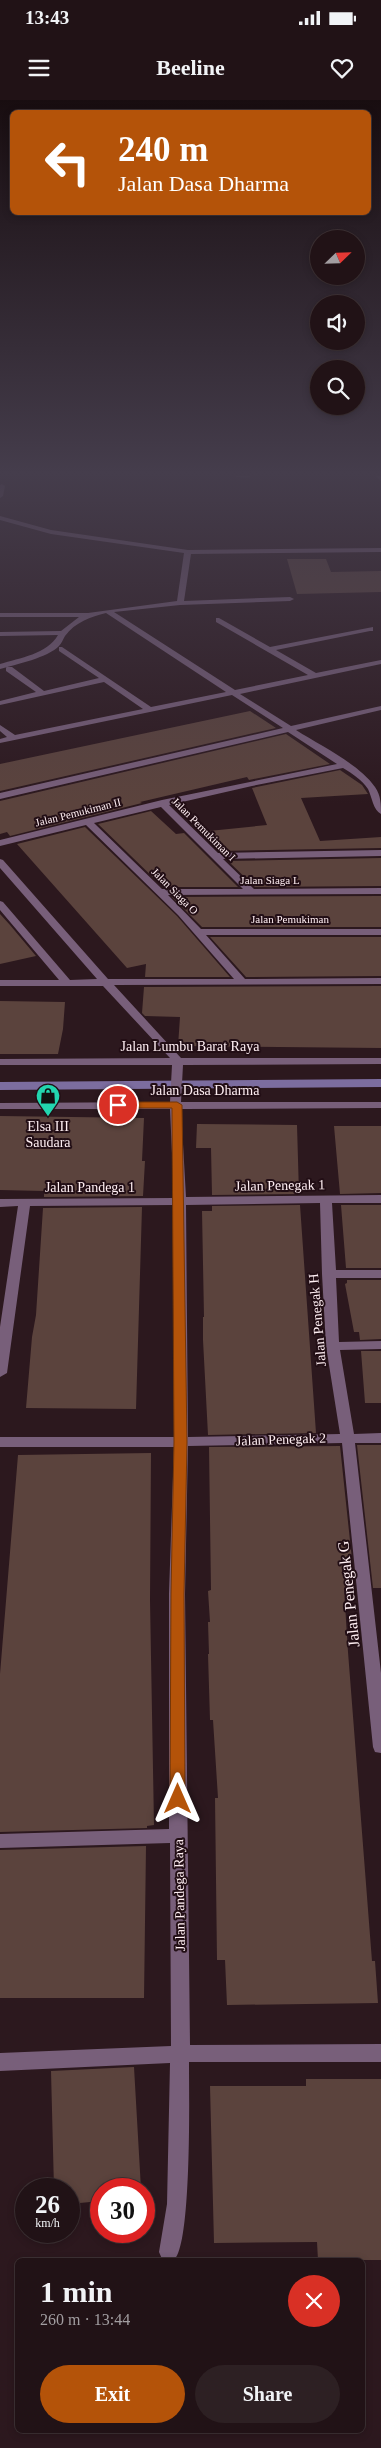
<!DOCTYPE html>
<html lang="en">
<head>
<meta charset="utf-8">
<style>
	:root { --surface:#211216; --page:#2d2023; --text:#f1f3f6; --muted:#a29ea1; --line:#3e3235; --accent:#b45309 }
	body { margin:0; font-family:"Times New Roman",serif; background:var(--page); color:var(--text); height:100vh; display:flex; flex-direction:column; font-size:19px; white-space:nowrap }
	* { box-sizing:border-box; margin:0 }
	p { font-size:16px; color:var(--muted) }
	.icon { flex:none; width:28px; height:28px; fill:none; stroke:currentColor; stroke-width:2; stroke-linecap:round; stroke-linejoin:round }
	.map { position:relative; flex:1; overflow:hidden }
	.panel { position:absolute; left:15px; top:2158px; width:350px; height:175px; display:flex; flex-direction:column; background:var(--surface); border-radius:8px; box-shadow:0 2px 8px #0003,0 0 0 1px var(--line) }
	.panel>* { flex:none }
	.guide { position:absolute; left:10px; top:10px; width:361px; height:105px; border-radius:8px; box-shadow:0 2px 8px #0003,0 0 0 1px var(--line); background:#b45309; color:#fff; overflow:hidden }
	.needle { width:32px; rotate:67deg }
	.fabs { position:absolute; left:310px; top:130px; display:grid; gap:10px }
	.fabs a { display:grid; place-items:center; width:55px; height:55px; border-radius:50%; background:var(--surface); box-shadow:0 2px 8px #0003,0 0 0 1px var(--line); font-size:25px }
	.speed { position:absolute; left:15px; top:2078px; display:flex; gap:10px; font-size:25px; font-weight:700; text-align:center }
	.speed>* { display:grid; place-content:center; width:65px; height:65px; border-radius:50%; background:var(--surface); box-shadow:0 2px 8px #0003,0 0 0 1px var(--line); line-height:1 }
	.speed small { font-size:12px; font-weight:400 }
	.speed .limit { border:8px solid #d22; background:#fff; color:#111 }
	.pin { position:absolute; display:grid; place-items:center; width:42px; height:42px; color:#fff; margin:-21px; border:2px solid #fff; border-radius:50%; box-shadow:0 1px 5px #0007 }
	.me { position:absolute; width:55px; margin:-28px; rotate:0deg; stroke-linejoin:round; filter:drop-shadow(0 0 4px #0008) }
	.turn { display:flex; align-items:center; gap:18px; height:105px; padding:0 25px; font-size:22px }
	.turn .icon { width:65px; height:65px; stroke-width:2.5 }
	.turn b { display:block; font-size:35px; line-height:42px }
	.round { display:grid; place-items:center; flex:none; width:52px; height:52px; border-radius:26px; background:var(--page) }
	.summary { display:flex; align-items:center; justify-content:space-between; height:85px; padding:0 25px }
	h1 { font-size:30px; font-weight:800; line-height:38px }
	.action { display:flex; gap:10px; margin-top:auto; padding:10px 25px }
	.action a { flex:1; height:58px; border-radius:30px; background:var(--accent); color:#fff; font-size:20px; font-weight:800; line-height:58px; text-align:center }
	.action a+a { background:var(--page); color:var(--text) }
	.status { display:flex; justify-content:space-between; align-items:center; height:35px; padding:0 25px; background:var(--surface); direction:ltr }
	.status svg { height:14px; fill:currentColor }
	header { display:flex; justify-content:space-between; align-items:center; height:65px; padding:0 25px; background:var(--surface); font-size:22px; font-weight:800 }
	.map>svg:first-child { display:block }
	.lines { fill:none; stroke-linecap:round; stroke-linejoin:round }
	.stream { stroke:#7c6d9f; stroke-width:8 }
	.building { fill:#5b433d }
	.minor { fill:#785f7a; fill-rule:evenodd }
	.route { fill:#b45309; stroke:#753606 }
	.labels { text-anchor:middle; stroke-width:4; stroke-linejoin:round; paint-order:stroke }
	.far-street-label { font-size:11px; fill:#ffeff3; stroke:#220e15 }
	.street-label { font-size:14px; fill:#ffeff3; stroke:#220e15 }
	.poi-label { font-size:14px; fill:#ffeff3; stroke:#220e15 }
	.near-street-label { font-size:16px; fill:#ffeff3; stroke:#220e15 }
</style>
</head>
<body>
<div class="status"><b>13:43</b><svg viewBox="0 0 49 12"><path d="M0 12V9h3v3zM5 12V6h3v6zM10 12V3h3v9zM15 12V0h3v12zM26 1h20v11H26zM47 4h2v5h-2z"/></svg></div>
<header><svg class="icon" aria-label="menu" viewBox="0 0 24 24"><path d="M4 6h16M4 12h16M4 18h16"/></svg>Beeline<svg class="icon" aria-label="heart" viewBox="0 0 24 24"><path d="M12 20l-8-8c-3-5 5-10 8-4 3-6 11-1 8 4z"/></svg></header>
<div class="map">
<svg width="381" height="2348" viewBox="0 0 381 2348">
	<rect width="100%" height="100%" fill="#2c181e"/>
	<g class="lines">
		<!-- stream -->
		<path class="stream" d="M0 986 381 983"/>
	</g>
	<!-- building -->
	<path class="building" d="M287 459H326L331 472 381 471V492L297 494Z
		M250 611 276 628 0 691V664Z
		M286 634 330 664 249 680 247 677 140 702 142 703 10 736 7 732 0 734V701Z
		M340 670 362 685 368 694 301 698 320 741 381 737V748L219 751 199 732 267 725 252 688Z
		M151 711 176 734 184 733 238 787H163L98 724Z
		M85 727 177 816 230 877H145L146 864 127 868 17 744Z
		M381 758V786L255 787 228 761Z
		M381 796V827H202L172 797Z
		M0 814 10 825 36 856 0 864Z
		M210 837H381V876L246 877Z
		M381 886V948L178 946 180 917 145 916 142 913 144 887Z
		M0 901 65 902 63 929 58 954H0Z
		M0 1016 144 1018 142 1061H145L143 1096 44 1097V1091L0 1090Z
		M197 1024 297 1025 299 1094 212 1095 211 1048H196Z
		M334 1026H381V1093L340 1094Z
		M300 1105 316 1333 208 1335 203 1240V1217H204L202 1111H212V1106Z
		M341 1105H381V1168H346Z
		M142 1107 136 1309 26 1308 32 1237 36 1215 43 1108Z
		M347 1180H381V1239L360 1240 359 1232H354L345 1184 347 1183Z
		M361 1251H381V1303H365Z
		M357 1345H381V1488H373Z
		M340 1346 355 1488H344L348 1552 372 1861H375L378 1903 227 1905 225 1860H217L215 1698H218L213 1620H210L208 1554H209L208 1522H210L208 1491 211 1490 209 1347Z
		M151 1353 150 1500 154 1725 147 1726V1728L0 1732V1574L18 1355Z
		M146 1746 144 1898H0V1750Z
		M134 1967 141 2089H101V2101L69 2104V2089H54L51 1971Z
		M306 1979H381V2160H318L317 2142 214 2143 210 1986H306Z"/>
	<g class="lines">
		<!-- minor -->
		<path class="minor" d="M232 376H251L248 378Z
			M375 376H381V381Z
			M2 384 5 386 3 396 0 398V385Z
			M0 416 51 430 188 450 381 448V452L191 454 184 501 290 497 294 499 290 501 180 505 114 512 235 590 308 575 216 522V518H219L270 547 373 527V531H370L276 550 316 573 381 560V564L240 594 291 626 381 606V610L296 630C321 646 359 664 375 687 381 696 381 704 381 714 373 710 372 697 368 689 362 680 353 674 343 668L252 686 169 705 218 753 381 750V756L223 759 254 789 381 788V794L168 795 201 829H381V835H206L245 879 381 878V884L114 885 181 958H381V964L183 965 181 1002H381V1008L181 1009 186 1097 381 1095V1103H332L336 1170H381V1178H336L339 1242 381 1241V1249L340 1250 354 1334 381 1333V1343H355L381 1573V1653L375 1652 373 1647 342 1343 188 1346 185 1494 190 1945 381 1944V1962H189C189 1993 192 2145 174 2160L162 2159 159 2152 167 2104 170 1963 0 1971V1953L171 1946 170 1743 0 1748V1734L169 1729V1494L174 1347H0V1337H174V1105L30 1106 7 1273 0 1277V1227L18 1106 0 1107V1099L174 1098 170 1009H0V1003L170 1002 172 965H0V959L170 958 103 886H0V880H59L0 810V801L3 802 70 880 97 879 0 768V759L3 760 108 879H234L178 815 86 725 0 746V740L162 700 337 664 288 632 0 699V693L283 628 232 595 0 643V639L7 637 0 631V625L15 635 143 609 104 582 0 605V601L36 592 6 571V567H12L44 591 99 578 59 551V547H62L151 607 226 592 106 513C91 517 75 522 65 536 63 539 62 543 59 546 49 557 15 565 0 569V564C20 558 47 554 58 535L0 536V532L61 531 79 517H0V513H88L177 501 184 453 51 434 0 420ZM161 707 243 789H162L94 723ZM320 1103 322 1174 326 1246 340 1334 188 1337 186 1105Z"/>
	</g>
	<!-- sky -->
	<linearGradient id="sky" x2="0" y2="1"><stop stop-color="#180d10"/><stop offset="0.53" stop-color="#453d4c"/><stop offset="1" stop-color="#453d4c" stop-opacity="0"/></linearGradient>
	<rect width="381" height="704" fill="url(#sky)"/>
	<!-- route -->
	<path class="route" d="M177 1002 182 1005 187 1342 184 1494 185 1699 183 1703 178 1705 172 1703 170 1699 171 1494 174 1342 172 1008H118L113 1005 118 1002Z"/>
	<!-- icons -->
	<defs>
		<symbol id="shop-pin" viewBox="-11 -11 22 30"><path d="M0 17L-7.5 6A9.5 9.5 0 1 1 7.5 6Z" fill="#22d5af" stroke="#220e15"/><path d="M-5-2.5h2.3a2.7 3.5 0 0 1 5.4 0H5L5.5 6h-11ZM-1.5-2.5h3a1.5 2.3 0 0 0-3 0Z" fill="#111"/></symbol>
	</defs>
	<g fill-rule="evenodd">
		<use href="#shop-pin" x="34" y="982" width="28" height="38"/>
	</g>
	<g class="labels">
		<!-- far-street labels -->
		<g class="far-street-label">
			<text transform="translate(78 712) rotate(-14)" y="4">Jalan Pemukiman II</text>
			<text transform="translate(204 729) rotate(45)" y="4">Jalan Pemukiman I</text>
			<text x="270" y="784">Jalan Siaga L</text>
			<text transform="translate(175 791) rotate(45)" y="4">Jalan Siaga O</text>
			<text x="290" y="823">Jalan Pemukiman</text>
		</g>
		<!-- street labels -->
		<g class="street-label">
			<text x="190" y="951">Jalan Lumbu Barat Raya</text>
			<text x="205" y="995">Jalan Dasa Dharma</text>
			<text transform="translate(280 1085) rotate(-1)" y="5">Jalan Penegak 1</text>
			<text x="90" y="1092">Jalan Pandega 1</text>
			<text transform="translate(317 1220) rotate(-95)" y="5">Jalan Penegak H</text>
			<text transform="translate(281 1339) rotate(-2)" y="5">Jalan Penegak 2</text>
			<text transform="translate(179 1795) rotate(-91)" y="5">Jalan Pandega Raya</text>
		</g>
		<!-- poi labels -->
		<g class="poi-label">
			<text x="48" y="1031">Elsa III<tspan x="48" dy="16">Saudara</tspan></text>
		</g>
		<!-- near-street labels -->
		<g class="near-street-label">
			<text transform="translate(348 1494) rotate(-96)" y="6">Jalan Penegak G</text>
		</g>
	</g>
</svg>
<div class="fabs">
<a><svg class="needle" viewBox="-14 -14 28 28"><path d="M0-13l5 13h-10z" fill="#e53935"/><path d="M0 13l5-13h-10z" fill="#a29ea1"/></svg></a>
<a><svg class="icon" aria-label="sound" viewBox="0 0 24 24"><path d="M4 9h4l5-4v14l-5-4H4zM17 9q2 3 0 6"/></svg></a>
<a><svg class="icon" aria-label="search" viewBox="0 0 24 24"><circle cx="10" cy="10" r="6"/><path d="M15 15l6 6"/></svg></a>
</div>
<div class="speed"><div>26<small>km/h</small></div><div class="limit">30</div></div>
<div class="pin" style="left:118px;top:1005px;background:#d93025"><svg class="icon" aria-label="arrive" viewBox="0 0 24 24"><path d="M6 21V4h12l-3 4 3 4H6"/></svg></div>
<svg class="me" style="left:178px;top:1699px" viewBox="-20 -20 40 40"><path d="M0-17L14 15 0 8-14 15z" fill="#b45309" stroke="#fff" stroke-width="4"/></svg>
<div class="guide">
<div class="turn"><svg class="icon" aria-label="left" viewBox="0 0 24 24"><path d="M17 20v-9H6M10 6l-5 5 5 5"/></svg><div><b>240 m</b>Jalan Dasa Dharma</div></div>
</div>
<section class="panel">
<div class="summary"><div><h1>1 min</h1><p>260 m · 13:44</p></div><a class="round" style="background:#d93025;color:#fff"><svg class="icon" aria-label="close" viewBox="0 0 24 24"><path d="M6 6l12 12M18 6L6 18"/></svg></a></div>
<div class="action"><a>Exit</a><a>Share</a></div>
</section>
</div>
</body>
</html>
